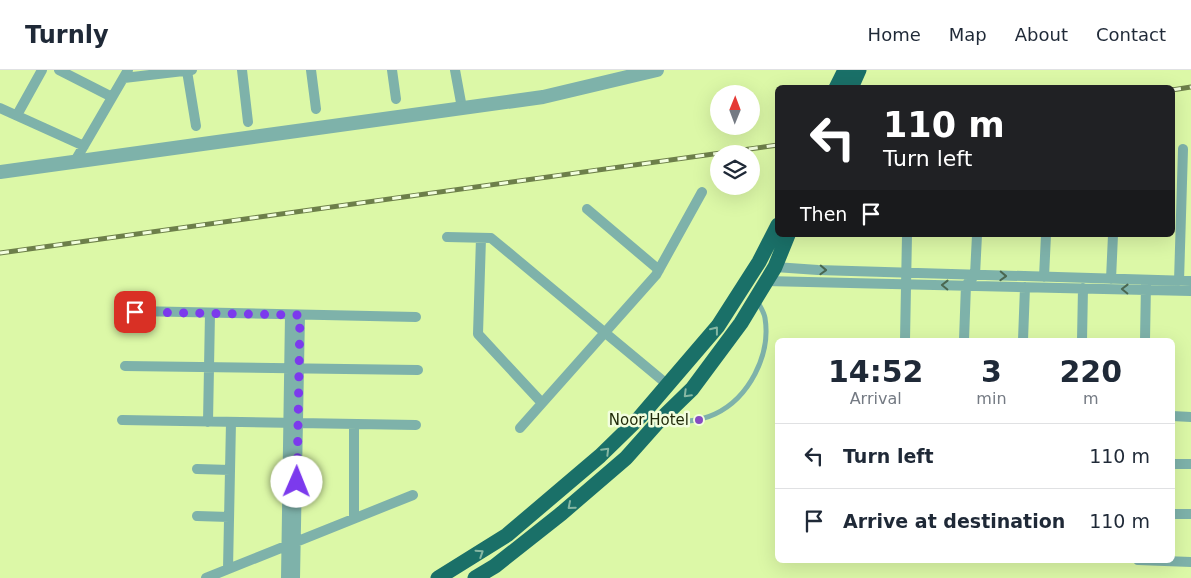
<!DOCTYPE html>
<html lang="en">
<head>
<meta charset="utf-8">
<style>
	:root { --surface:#fff; --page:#f6f6f7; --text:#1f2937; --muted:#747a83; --line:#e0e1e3 }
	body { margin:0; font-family:"DejaVu Sans",sans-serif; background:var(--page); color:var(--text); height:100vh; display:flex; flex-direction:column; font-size:19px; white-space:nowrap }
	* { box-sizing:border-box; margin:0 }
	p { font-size:16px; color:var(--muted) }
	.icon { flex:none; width:28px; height:28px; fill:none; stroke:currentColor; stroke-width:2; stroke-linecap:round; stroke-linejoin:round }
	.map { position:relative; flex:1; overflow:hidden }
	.sheet { position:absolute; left:775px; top:268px; width:400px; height:225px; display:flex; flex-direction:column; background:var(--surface); border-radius:8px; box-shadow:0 5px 20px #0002 }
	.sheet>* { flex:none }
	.hud { position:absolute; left:775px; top:15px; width:400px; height:152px; border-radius:8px; box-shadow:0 5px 20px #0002; background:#202124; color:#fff; overflow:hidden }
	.needle { width:32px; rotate:1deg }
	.controls { position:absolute; left:710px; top:15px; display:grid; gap:10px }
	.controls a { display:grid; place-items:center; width:50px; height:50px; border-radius:50%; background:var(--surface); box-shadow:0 5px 20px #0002; font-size:25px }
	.pin { position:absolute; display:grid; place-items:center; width:42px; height:42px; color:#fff; margin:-21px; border-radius:10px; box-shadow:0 2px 8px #0006 }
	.me { position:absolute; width:55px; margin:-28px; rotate:1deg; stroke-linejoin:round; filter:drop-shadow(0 0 4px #0008) }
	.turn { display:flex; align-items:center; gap:18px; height:105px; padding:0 25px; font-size:22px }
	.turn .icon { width:65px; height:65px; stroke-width:2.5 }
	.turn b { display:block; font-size:35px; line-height:42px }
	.then { display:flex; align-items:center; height:48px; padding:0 25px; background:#0003; gap:10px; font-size:19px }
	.eta { display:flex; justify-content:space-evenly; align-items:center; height:85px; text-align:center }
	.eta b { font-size:30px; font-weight:700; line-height:35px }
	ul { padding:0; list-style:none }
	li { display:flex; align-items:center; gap:15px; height:65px; padding:0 25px; border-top:1px solid var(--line) }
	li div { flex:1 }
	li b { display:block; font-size:19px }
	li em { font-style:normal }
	header { display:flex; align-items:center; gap:30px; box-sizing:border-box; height:70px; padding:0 25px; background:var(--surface); border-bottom:1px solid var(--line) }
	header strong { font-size:24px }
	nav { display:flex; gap:28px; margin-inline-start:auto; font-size:18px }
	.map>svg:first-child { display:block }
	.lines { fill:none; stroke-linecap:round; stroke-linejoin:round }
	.service { stroke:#7eb2aa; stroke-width:5 }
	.minor { stroke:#7eb2aa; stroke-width:10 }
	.tertiary { stroke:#7eb2aa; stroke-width:14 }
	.trunk { stroke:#1a7068; stroke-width:15 }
	.rail-casing { stroke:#6d7f4a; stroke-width:5 }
	.rail { stroke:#f2fede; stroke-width:3; stroke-dasharray:9; stroke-linecap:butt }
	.oneway { stroke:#4a6751 }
	.oneway2 { stroke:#86b7a3 }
	.route { stroke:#7c3aed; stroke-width:9; stroke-dasharray:0 16.2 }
	.poi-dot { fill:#864bc1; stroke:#f2fede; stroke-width:2 }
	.labels { text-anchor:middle; stroke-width:5; stroke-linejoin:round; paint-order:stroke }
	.poi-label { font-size:15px; fill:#1f2908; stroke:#f2fede; text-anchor:end }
</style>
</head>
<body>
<header>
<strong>Turnly</strong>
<nav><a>Home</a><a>Map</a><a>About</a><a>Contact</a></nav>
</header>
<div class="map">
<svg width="1191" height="508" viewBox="0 0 1191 508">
	<rect width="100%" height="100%" fill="#dcf8a7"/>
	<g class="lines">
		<!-- service -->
		<path class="service" d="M662 352C680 352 698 352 715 344 749 328 771 285 765 248 764 242 760 236 757 231"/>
		<!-- minor -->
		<path class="minor" d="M59 0 112 27
			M242 0 248 52
			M311 0 316 39
			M392 0 396 29
			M455 0 462 38
			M187 1 196 56
			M124 8 192 0
			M0 38 84 76
			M17 45 42 0
			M75 91 128 0
			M587 139 659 200
			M447 167 491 168 668 315
			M481 168 478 264 542 333
			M775 197 818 200 1191 211
			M1044 207 1046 165
			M1111 209 1113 165
			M766 211 1191 221
			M1179 211 1183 79
			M135 241 416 247
			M905 270 907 165
			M964 270 966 215 975 205 977 165
			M1023 270 1025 217
			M1082 270 1083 218
			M1145 270 1146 214
			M125 296 418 300
			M1172 346 1191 347
			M122 350 416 355
			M208 352 210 243
			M520 358 656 205 702 122
			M1172 394H1191
			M197 399 230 400
			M1172 444H1191
			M197 446 229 447
			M354 448V354
			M1138 490 1191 492
			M228 499 231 352
			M206 508 413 425
			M286 508 290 245
			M295 508 300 245"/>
		<!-- tertiary -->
		<path class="tertiary" d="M0 102 543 27 657 0"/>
		<!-- trunk -->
		<path class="trunk" d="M836 18 845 0
			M851 18 859 0
			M438 508 507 465 600 386 640 347 718 256 759 192 778 155
			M475 508 495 496 562 443 626 388 658 352 692 319 741 253 775 197 788 165"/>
		<defs>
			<path id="rail" d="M1172 20 1191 17
				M0 183 778 75"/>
		</defs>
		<!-- rail casing -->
		<use href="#rail" class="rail-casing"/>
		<!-- rail -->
		<use href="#rail" class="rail"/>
	</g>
	<!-- one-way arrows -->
	<defs><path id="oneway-chevron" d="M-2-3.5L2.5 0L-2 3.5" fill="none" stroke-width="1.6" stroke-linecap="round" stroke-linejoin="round" transform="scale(1.25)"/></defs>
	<g class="oneway">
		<use href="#oneway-chevron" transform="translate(823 200) rotate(2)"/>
		<use href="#oneway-chevron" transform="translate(1003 206) rotate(2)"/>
		<use href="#oneway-chevron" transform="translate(945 215) rotate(-179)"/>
		<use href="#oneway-chevron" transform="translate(1125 219) rotate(-179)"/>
	</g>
	<g class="oneway2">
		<use href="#oneway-chevron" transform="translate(715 260) rotate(-52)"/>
		<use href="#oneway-chevron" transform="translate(687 324) rotate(135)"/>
		<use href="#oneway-chevron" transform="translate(606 381) rotate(-45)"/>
		<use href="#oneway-chevron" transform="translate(571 436) rotate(139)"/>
		<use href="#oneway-chevron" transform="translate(480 483) rotate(-33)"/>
	</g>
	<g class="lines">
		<!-- route -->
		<path class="route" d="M135 242 300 245 297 412"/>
	</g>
	<!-- markers -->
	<circle class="poi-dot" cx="699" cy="350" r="5"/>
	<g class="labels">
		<!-- poi labels -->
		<g class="poi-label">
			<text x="689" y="355">Noor Hotel</text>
		</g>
	</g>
</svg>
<div class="controls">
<a><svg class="needle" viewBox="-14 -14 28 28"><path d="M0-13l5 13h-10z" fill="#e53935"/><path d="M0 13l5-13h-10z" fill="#747a83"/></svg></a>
<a><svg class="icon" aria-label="layers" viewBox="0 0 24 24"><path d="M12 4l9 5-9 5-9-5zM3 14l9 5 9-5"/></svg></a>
</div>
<div class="pin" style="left:135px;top:242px;background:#d93025"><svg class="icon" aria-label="arrive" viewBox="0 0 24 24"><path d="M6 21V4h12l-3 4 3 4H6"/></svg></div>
<svg class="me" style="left:297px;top:412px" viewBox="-20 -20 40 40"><circle r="19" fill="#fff"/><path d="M0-13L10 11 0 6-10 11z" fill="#7c3aed"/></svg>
<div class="hud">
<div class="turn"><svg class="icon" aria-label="left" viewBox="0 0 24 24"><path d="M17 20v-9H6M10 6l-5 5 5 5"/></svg><div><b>110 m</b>Turn left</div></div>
<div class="then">Then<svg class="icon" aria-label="arrive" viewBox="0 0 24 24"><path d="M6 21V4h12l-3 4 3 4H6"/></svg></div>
</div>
<section class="sheet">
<div class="eta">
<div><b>14:52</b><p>Arrival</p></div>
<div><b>3</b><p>min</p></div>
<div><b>220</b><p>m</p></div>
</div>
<ul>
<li><svg class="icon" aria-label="left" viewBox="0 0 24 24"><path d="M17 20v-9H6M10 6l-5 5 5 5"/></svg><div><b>Turn left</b></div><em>110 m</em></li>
<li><svg class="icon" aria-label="arrive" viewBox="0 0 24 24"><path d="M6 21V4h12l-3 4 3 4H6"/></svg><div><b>Arrive at destination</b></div><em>110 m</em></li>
</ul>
</section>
</div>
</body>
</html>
